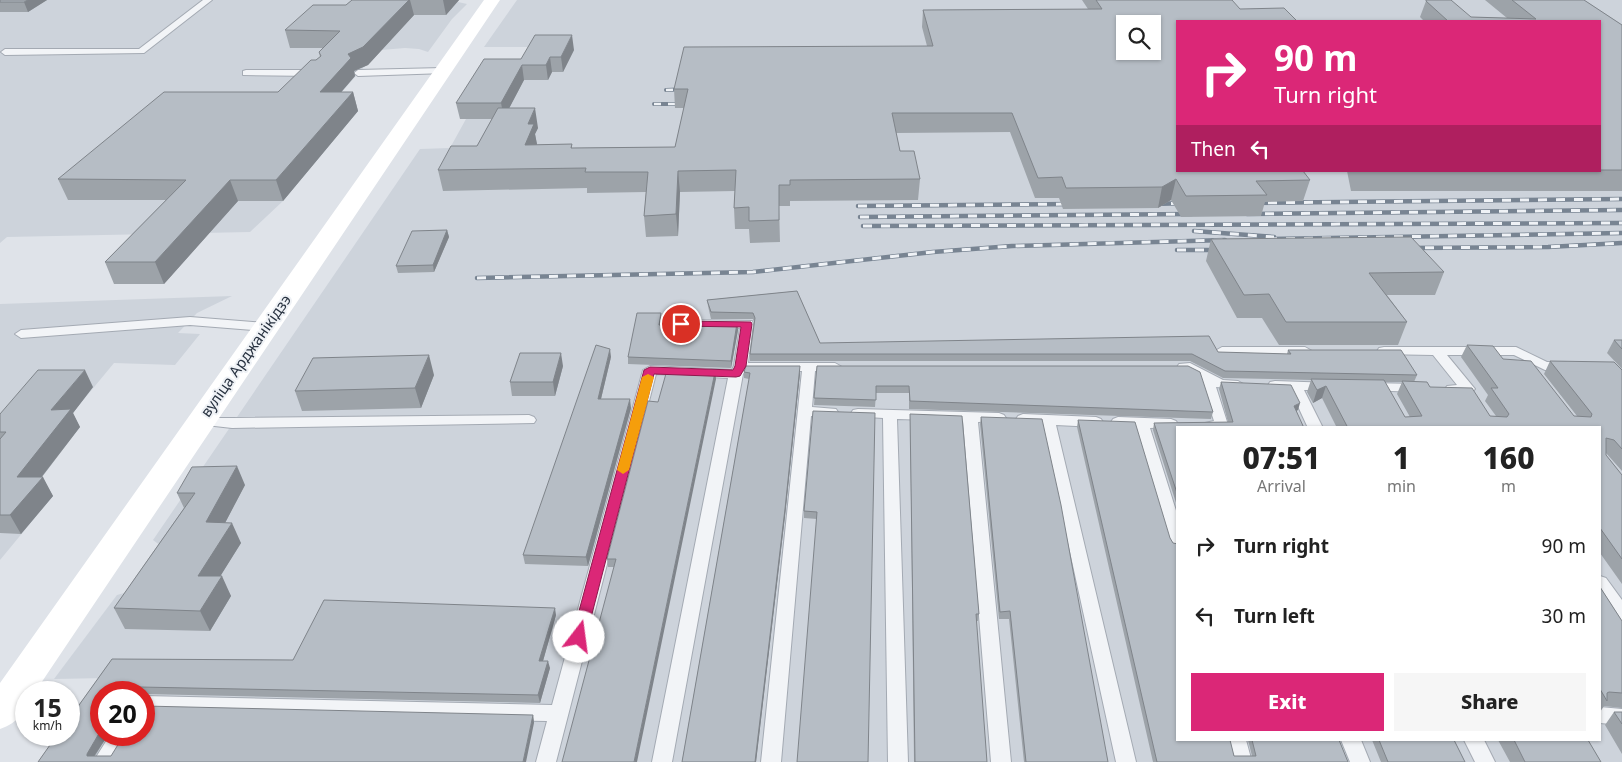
<!DOCTYPE html>
<html lang="en">
<head>
<meta charset="utf-8">
<style>
	:root { --surface:#fff; --page:#f6f6f6; --text:#222; --muted:#767676; --accent:#db2777 }
	body { margin:0; font-family:"Noto Sans",sans-serif; background:var(--page); color:var(--text); height:100vh; display:flex; flex-direction:column; font-size:19px; white-space:nowrap }
	* { box-sizing:border-box; margin:0 }
	p { font-size:16px; color:var(--muted) }
	.icon { flex:none; width:28px; height:28px; fill:none; stroke:currentColor; stroke-width:2; stroke-linecap:round; stroke-linejoin:round }
	.map { position:relative; flex:1; overflow:hidden }
	.sheet { position:absolute; left:1176px; top:426px; width:425px; height:315px; display:flex; flex-direction:column; background:var(--surface); border-radius:0px; box-shadow:0 1px 4px #0004 }
	.sheet>* { flex:none }
	.hud { position:absolute; left:1176px; top:20px; width:425px; height:152px; border-radius:0px; box-shadow:0 1px 4px #0004; background:#db2777; color:#fff; overflow:hidden }
	.controls { position:absolute; left:1116px; top:15px; display:grid; gap:10px }
	.controls a { display:grid; place-items:center; width:45px; height:45px; border-radius:0px; background:var(--surface); box-shadow:0 1px 4px #0004; font-size:25px }
	.speed { position:absolute; left:15px; top:681px; display:flex; gap:10px; font-size:25px; font-weight:700; text-align:center }
	.speed>* { display:grid; place-content:center; width:65px; height:65px; border-radius:50%; background:var(--surface); box-shadow:0 1px 4px #0004; line-height:1 }
	.speed small { font-size:12px; font-weight:400 }
	.speed .limit { border:8px solid #d22; background:#fff; color:#111 }
	.pin { position:absolute; display:grid; place-items:center; width:42px; height:42px; color:#fff; margin:-21px; border:2px solid #fff; border-radius:50%; box-shadow:0 1px 5px #0007 }
	.me { position:absolute; width:55px; margin:-28px; rotate:15deg; stroke-linejoin:round; filter:drop-shadow(0 0 4px #0008) }
	.turn { display:flex; align-items:center; gap:18px; height:105px; padding:0 15px; font-size:22px }
	.turn .icon { width:65px; height:65px; stroke-width:2.5 }
	.turn b { display:block; font-size:35px; line-height:42px }
	.then { display:flex; align-items:center; height:48px; padding:0 15px; background:#0003; gap:10px; font-size:19px }
	.eta { display:flex; justify-content:space-evenly; align-items:center; height:85px; text-align:center }
	.eta b { font-size:30px; font-weight:800; line-height:35px }
	.cta { display:flex; gap:10px; margin-top:auto; padding:10px 15px }
	.cta a { flex:1; height:58px; border-radius:0px; background:var(--accent); color:#fff; font-size:20px; font-weight:800; line-height:58px; text-align:center }
	.cta a+a { background:var(--page); color:var(--text) }
	ul { padding:0; list-style:none }
	li { display:flex; align-items:center; gap:15px; height:70px; padding:0 15px }
	li div { flex:1 }
	li b { display:block; font-size:19px }
	li em { font-style:normal }
	.map>svg:first-child { display:block }
	.built { fill:#cdd3db; fill-rule:evenodd }
	.lines { fill:none; stroke-linecap:round; stroke-linejoin:round }
	.lane-casing { stroke:#a4aab3; stroke-width:2 }
	.lane { fill:#f2f4f7; fill-rule:evenodd }
	.secondary { fill:#fff; fill-rule:evenodd }
	.rail-far1-casing { stroke:#788492; stroke-width:4 }
	.rail-casing { stroke:#788492; stroke-width:4.5 }
	.rail-far1 { stroke:#eff2f6; stroke-width:2.5; stroke-dasharray:7; stroke-linecap:butt }
	.rail { stroke:#eff2f6; stroke-width:3; stroke-dasharray:9; stroke-linecap:butt }
	.wall { fill:#9da3a9; fill-rule:evenodd }
	.shaded-wall { fill:#7f848a }
	.building { fill:#b6bdc5; stroke:#7f848a; fill-rule:evenodd }
	.route { fill:#db2777; stroke:#8e194d }
	.slow { fill:#f59e0b }
	.labels { text-anchor:middle; stroke-width:4; stroke-linejoin:round; paint-order:stroke }
	.street-label { font-size:15px; fill:#283240; stroke:#eff2f6 }
</style>
</head>
<body>
<div class="map">
<svg width="1622" height="762" viewBox="0 0 1622 762">
	<rect width="100%" height="100%" fill="#dfe3e9"/>
	<!-- built -->
	<path class="built" d="M0 0H459L458 2 467 4 452 19 428 52 419 49 405 48 381 50 363 68 325 111H358L283 201 250 232 7 237 0 243Z
		M517 0H1622V762H49L107 678 54 679 117 595 156 584 174 556 153 540 420 149 450 148 466 119 524 74 538 47H484ZM1178 21H1600V171H1178ZM1125 24H1152V51H1125ZM1178 428H1600V740H1178ZM101 692H144V735H101Z
		M232 296 197 313 178 333 200 334 175 365 114 363 61 427 0 451V304Z
		M0 495 53 496 0 560Z"/>
	<g class="lines">
		<defs>
			<path id="lane" d="M203 0H212L144 53 5 55 1 52 5 49H139Z
				M443 68 447 71 446 73 358 76 354 73 358 70Z
				M246 70H315L319 73 315 76 243 75V71Z
				M190 317 267 323 273 327 267 331 190 325 21 338 15 334 21 330Z
				M681 320 752 321 753 324 748 363H835L842 367 835 371H815L812 407 836 409 838 412 836 415 811 416 781 762H761L802 371H745L743 374 672 762H652L728 378 656 374 556 762H536L547 721 144 712V696L552 705 643 370 650 366 732 370 734 366 740 328 676 327 675 324Z
				M1222 347H1305L1312 351 1305 355 1217 354 1215 351Z
				M1384 347H1516L1547 362H1566L1573 366 1566 370H1545L1514 355H1447L1475 389C1469 396 1451 396 1445 389L1447 386 1457 385 1433 355 1379 354 1377 351 1379 348Z
				M1190 363 1223 380 1238 381 1245 385 1238 389 1216 387 1229 428 1203 426 1205 423 1214 421 1200 378 1187 371 1179 370 1177 367 1179 364Z
				M1275 381 1333 383 1335 386 1328 390H1304L1323 428H1308L1290 389 1270 388 1268 385 1270 382Z
				M1370 383 1418 384 1425 388 1418 392 1365 390 1363 387 1365 384Z
				M858 409 999 413 1004 415 1006 418 1004 421 978 422 1011 762H991L963 421 897 419 908 762H888L883 418 853 416 851 413 853 410Z
				M1023 414 1096 417 1101 419 1103 422 1101 425 1096 427 1056 425 1136 762H1116L1042 424 1018 422 1016 419 1018 416Z
				M529 415 534 417 536 420 534 423 232 428 197 424 195 421 197 418H232Z
				M1118 417 1171 419 1176 421 1178 424 1176 427 1150 428 1178 517V551L1172 549 1170 545 1135 427 1113 425 1111 422 1113 419Z
				M1600 576 1606 578 1622 600V621L1616 619 1600 595Z
				M1600 707 1622 709V725L1600 723Z
				M110 735H131L114 762H93Z
				M1226 740H1246L1252 762H1232Z
				M1341 740H1361L1370 762H1350Z
				M1464 740H1484L1495 762H1475Z"/>
		</defs>
		<!-- lane casing -->
		<use href="#lane" class="lane-casing"/>
		<!-- lane -->
		<use href="#lane" class="lane"/>
		<!-- secondary -->
		<path class="secondary" d="M484 0H500L35 692H26C26 712 18 723 0 729V683Z"/>
		<defs>
			<path id="rail-far1" d="M666 90 689 89
				M654 104H689"/>
			<path id="rail" d="M1250 203 1622 199
				M1153 204 1188 203
				M858 206 1075 204
				M1247 214 1622 210
				M860 217 1192 214
				M863 226 1622 223
				M1194 231 1274 237
				M1268 239 1622 233
				M1407 248 1548 247 1622 243
				M1177 250H1222
				M477 278 753 272 933 252 1012 246 1225 240"/>
		</defs>
		<!-- rail-far1 casing -->
		<use href="#rail-far1" class="rail-far1-casing"/>
		<!-- rail casing -->
		<use href="#rail" class="rail-casing"/>
		<!-- rail-far1 -->
		<use href="#rail-far1" class="rail-far1"/>
		<!-- rail -->
		<use href="#rail" class="rail"/>
	</g>
	<!-- wall -->
	<path class="wall" d="M0 0H47L28 12H0Z
		M352 0H459L446 15H414L368 65 354 71 355 76 341 92H353L358 111 283 201H238L164 284H114L105 262 166 200H68L58 179 278 92 316 60 320 57 319 52 323 48H290L285 30 346 5Z
		M1082 0H1232L1178 21 1310 180 1303 201 1265 202 1261 216 1181 217 1171 200 1158 208 1063 209 1059 198H1035L1010 132 896 133 900 151 920 179 918 200 790 201V206H779L780 242 750 243 749 229H735L734 208 735 191 680 192 678 236 646 237 644 216 646 192 587 193V188L443 191 438 170 477 146 492 119H460L456 103 521 59 574 50 563 72H552L548 80H524L509 108 538 128 535 134 537 145 572 144V148L675 147 684 108H675L674 89 927 46 922 27 923 10 1088 9Z
		M1485 0H1584L1622 25V191H1351L1347 171H1600V21H1424L1420 17 1426 1 1471 17 1507 18Z
		M447 230 449 237 434 272 398 273 396 266Z
		M1211 239 1444 272 1435 295H1387L1407 322 1398 345H1279L1262 318H1237L1206 261Z
		M797 291 820 343 1287 354 1288 350 1417 375 1414 382 1430 387 1490 416H1496L1485 401 1488 395 1461 357 1467 345 1503 359 1574 416H1577L1544 374 1550 361 1622 370V471L1606 453V455L1622 475V584L1600 553V428H1337L1322 398 1313 403 1307 392 1311 380 1223 378 1190 361H750V354L754 322 753 319H711L708 306 707 300ZM1384 382H1402L1397 394 1410 417H1405Z
		M661 313V320L660 325H715L714 323H737L738 330 731 368 628 364V357Z
		M1614 340H1622V369L1607 353Z
		M611 357 601 399 631 408 588 566 525 564 523 555Z
		M563 366 555 396H512L510 382Z
		M817 366 1213 412 1211 419 909 409V393H876L875 407 814 405Z
		M715 372 716 379 614 567H608L607 559 658 402Z
		M744 372 800 373 785 516 756 762H682L749 379 744 378Z
		M434 375 421 408 302 411 295 391Z
		M1221 382 1298 410 1296 411 1304 428H1178V509L1153 430 1154 423 1228 422 1219 389Z
		M93 387 73 413 80 427 42 477 53 496 21 534 0 533V414Z
		M813 411 868 762 817 519 804 518V511Z
		M910 414 979 614 978 621H976L987 762H914Z
		M981 417 1108 762H1024L1009 619H999L980 424Z
		M1078 420 1170 538 1173 543 1234 756H1252L1248 740H1339L1348 762H1153L1077 427Z
		M245 485 225 523 241 543 220 576 231 596 210 631 125 629 114 608 184 508 177 493Z
		M1600 587 1622 621V708L1604 706 1600 712Z
		M556 615 543 661 550 668 540 703 144 694V692H101V735H108L95 756H111L533 715 534 723 38 762 112 659 293 660Z
		M1614 712H1622V754L1605 725Z
		M1372 740H1454L1465 762H1381Z
		M1498 740H1588L1601 762H1510Z"/>
	<!-- shaded-wall -->
	<path class="shaded-wall" d="M28 0H47L28 12 24 2Z
		M409 0H410L414 15 368 65 354 71 355 76 325 111 320 92 348 54Z
		M443 0H459L446 15Z
		M572 35 574 50 563 72 561 57Z
		M550 57 552 72 548 80 546 65Z
		M522 65 524 80 504 118 501 103Z
		M353 92 358 111 283 201 276 180Z
		M535 108 538 128 535 134 537 144 528 165 525 145 528 124Z
		M678 171 680 192 678 236 676 214Z
		M1176 179 1171 200 1158 208 1162 187Z
		M230 180 238 201 164 284 155 262Z
		M447 230 449 237 434 272 433 265Z
		M661 313V320L659 332V325Z
		M737 323 738 330 731 368V361Z
		M610 349 611 357 599 407 598 399Z
		M561 353 563 366 555 396 553 382Z
		M429 355 434 375 421 408 415 388Z
		M800 366V373L785 516 756 762H755Z
		M85 370 93 387 73 413 80 427 29 493 43 477 53 496 21 534 10 515 17 477 51 410Z
		M715 372 716 379 637 762H634Z
		M1326 386 1322 398 1313 403 1317 390Z
		M630 399 631 408 588 566 586 557Z
		M1300 403 1298 410 1292 413 1294 406Z
		M237 466 245 485 215 542 206 522Z
		M232 523 241 543 208 596 198 576Z
		M222 576 231 596 210 631 200 611Z
		M555 608 556 615 541 668 539 661Z
		M548 661 550 668 540 703 538 695Z
		M140 687 143 692H138V688Z
		M533 715 534 723 526 762H523Z
		M101 730V735H108L91 761 87 756V754Z"/>
	<!-- building -->
	<path class="building" d="M0 0H28L24 2H0Z
		M352 0H409L363 47 348 54 351 58 320 92H353L276 180H230L155 262H105L186 180 58 179 164 92H278L311 60H316L321 56 319 52 340 31 285 30 313 5H346Z
		M1096 0H1232L1240 9 1284 8 1297 21H1178V171H1303L1310 180 1256 181 1267 195 1186 196 1176 179 1162 187 1066 188 1062 177 1038 178 1012 113H892L900 151H914L920 179 790 180V185H779V220L749 221V207L734 208 736 170 678 171 676 214 644 216 648 172H585L586 168 438 170 451 146H477L498 108H535L528 124H534L525 145 572 144 571 148 675 147 688 89H674L684 47 933 46 923 10 1102 9ZM1125 24H1152V51H1125Z
		M1426 0H1451L1471 17 1536 19 1512 0H1584L1622 25V170H1600V21H1448L1426 1Z
		M535 35H572L561 57H550L546 65H522L501 103H456L484 59H521Z
		M447 230 433 265 396 266 412 231Z
		M1411 237 1444 272 1369 273 1407 322H1286L1269 294 1244 295 1211 239Z
		M797 291 820 343 1209 336 1218 352 1291 354 1288 350H1401L1417 375 1225 371 1192 354H750L755 318 753 313 711 312 707 300Z
		M637 313H661L659 325H715L714 323H737L731 361 628 357Z
		M1614 340H1622V349Z
		M596 345 610 349 598 399H630L586 557 523 555Z
		M1467 345 1493 346 1503 359 1531 361 1574 416 1591 417 1592 414 1550 361 1614 362 1622 370V449L1614 440 1606 438V455L1622 475V559L1600 528V428H1348L1326 386 1317 390 1311 379 1384 380 1405 417 1422 416 1402 381 1427 382 1430 387 1472 388 1490 416 1507 417 1509 414 1491 388H1498Z
		M520 353H561L553 382H510Z
		M429 355 415 388 295 391 313 358Z
		M746 366H800L785 509 755 762H682L750 373 744 372Z
		M817 366H1188L1200 372 1213 412 910 401 909 386H876V400L814 398Z
		M38 370H85L51 410 71 409 17 477H43L10 515H0V439L6 432H0V414Z
		M667 370 715 372 634 762H562L616 559H607L648 401 658 402Z
		M1221 382 1291 385 1300 403 1294 406 1304 428H1178V496L1154 423 1233 422Z
		M813 411 875 413 868 762H797L817 512 804 511Z
		M910 414 962 416 979 614H976L987 762H915Z
		M981 417 1042 419 1061 505 1108 762H1026L1010 611 1000 612Z
		M1078 420 1135 422 1170 538 1173 543 1178 544V740H1230L1234 756H1256L1252 740H1339L1348 762H1157Z
		M237 466 206 522 232 523 198 576H222L200 611 114 608 195 493H177L192 467Z
		M1600 587 1622 621V693L1609 692 1607 693V701L1600 689Z
		M324 600 555 608 539 661H548L538 695 140 687 138 688V692H101V730L87 754V756H111L124 735H144V706L533 715 523 762H38L57 735H69V719L112 659 293 660Z
		M1614 712H1622V724Z
		M1379 740H1454L1465 762H1388Z
		M1514 740H1588L1601 762H1525Z"/>
	<!-- route -->
	<path class="route" d="M681 321 751 322 752 324 746 366 740 376 736 377 654 374 586 637 584 641 579 643 574 641 572 637 644 370 650 367 733 370 735 366 741 327 677 326 676 324 677 322Z"/>
	<!-- slow -->
	<path class="slow" d="M648 374 654 377 629 470 623 474 617 470 642 377Z"/>
	<g class="labels">
		<!-- street labels -->
		<g class="street-label">
			<text transform="translate(246 356) rotate(-55)" y="5">вуліца Арджанікідзэ</text>
		</g>
	</g>
</svg>
<div class="controls">
<a><svg class="icon" aria-label="search" viewBox="0 0 24 24"><circle cx="10" cy="10" r="6"/><path d="M15 15l6 6"/></svg></a>
</div>
<div class="speed"><div>15<small>km/h</small></div><div class="limit">20</div></div>
<div class="pin" style="left:681px;top:324px;background:#d93025"><svg class="icon" aria-label="arrive" viewBox="0 0 24 24"><path d="M6 21V4h12l-3 4 3 4H6"/></svg></div>
<svg class="me" style="left:579px;top:637px" viewBox="-20 -20 40 40"><circle r="19" fill="#fff"/><path d="M0-13L10 11 0 6-10 11z" fill="#db2777"/></svg>
<div class="hud">
<div class="turn"><svg class="icon" aria-label="right" viewBox="0 0 24 24"><path d="M7 20v-9h11M14 6l5 5-5 5"/></svg><div><b>90 m</b>Turn right</div></div>
<div class="then">Then<svg class="icon" aria-label="left" viewBox="0 0 24 24"><path d="M17 20v-9H6M10 6l-5 5 5 5"/></svg></div>
</div>
<section class="sheet">
<div class="eta">
<div><b>07:51</b><p>Arrival</p></div>
<div><b>1</b><p>min</p></div>
<div><b>160</b><p>m</p></div>
</div>
<ul>
<li><svg class="icon" aria-label="right" viewBox="0 0 24 24"><path d="M7 20v-9h11M14 6l5 5-5 5"/></svg><div><b>Turn right</b></div><em>90 m</em></li>
<li><svg class="icon" aria-label="left" viewBox="0 0 24 24"><path d="M17 20v-9H6M10 6l-5 5 5 5"/></svg><div><b>Turn left</b></div><em>30 m</em></li>
</ul>
<div class="cta"><a>Exit</a><a>Share</a></div>
</section>
</div>
</body>
</html>
